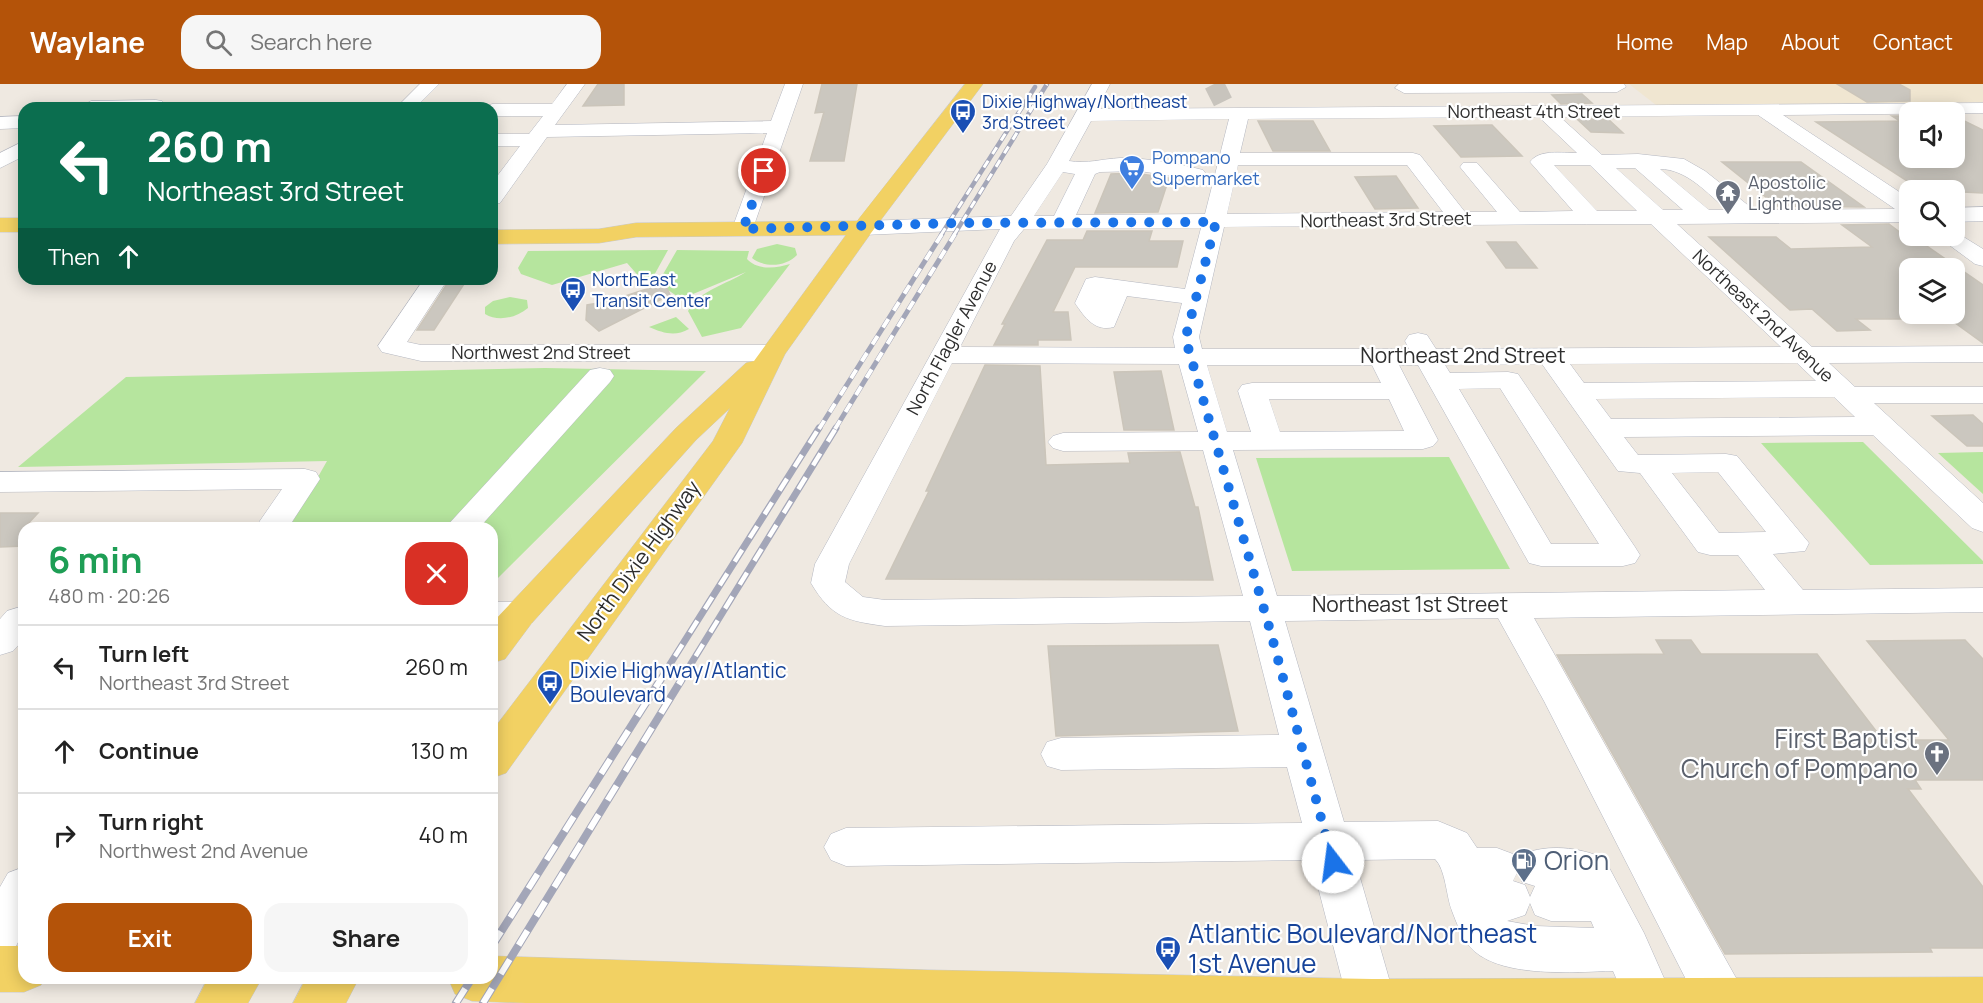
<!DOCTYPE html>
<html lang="en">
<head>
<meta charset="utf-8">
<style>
	:root { --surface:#fff; --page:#f6f6f6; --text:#222; --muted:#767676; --line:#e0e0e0; --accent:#b45309 }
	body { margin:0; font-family:Manrope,sans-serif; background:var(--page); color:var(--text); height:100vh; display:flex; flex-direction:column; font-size:22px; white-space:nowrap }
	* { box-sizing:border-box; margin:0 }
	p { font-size:20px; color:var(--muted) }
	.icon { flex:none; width:33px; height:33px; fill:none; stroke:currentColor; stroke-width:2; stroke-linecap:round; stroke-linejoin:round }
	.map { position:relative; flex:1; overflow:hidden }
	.sheet { position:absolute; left:18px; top:438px; width:480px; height:462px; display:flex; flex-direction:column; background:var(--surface); border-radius:18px; box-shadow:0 3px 15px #0003 }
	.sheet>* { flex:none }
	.hud { position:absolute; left:18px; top:18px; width:480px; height:183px; border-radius:18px; box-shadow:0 3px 15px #0003; background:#0b6e4f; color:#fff; overflow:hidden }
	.buttons { position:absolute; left:1899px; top:18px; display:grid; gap:12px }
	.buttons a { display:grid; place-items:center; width:66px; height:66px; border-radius:12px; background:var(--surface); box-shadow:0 3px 15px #0003; font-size:30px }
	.pin { position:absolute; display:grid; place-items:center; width:51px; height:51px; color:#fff; margin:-26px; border:3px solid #fff; border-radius:50%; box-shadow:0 2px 6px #0007 }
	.me { position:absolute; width:66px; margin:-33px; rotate:345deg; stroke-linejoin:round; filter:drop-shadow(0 0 4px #0008) }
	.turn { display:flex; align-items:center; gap:21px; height:126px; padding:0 30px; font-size:27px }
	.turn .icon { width:78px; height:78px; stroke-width:2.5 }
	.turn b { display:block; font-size:42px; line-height:51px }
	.then { display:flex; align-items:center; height:57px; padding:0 30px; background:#0003; gap:12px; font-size:22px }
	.round { display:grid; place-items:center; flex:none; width:63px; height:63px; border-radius:18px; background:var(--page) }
	.summary { display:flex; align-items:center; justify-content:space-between; height:102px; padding:0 30px }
	h1 { font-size:36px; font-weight:700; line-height:45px; color:#1e9e55 }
	.primary-button { display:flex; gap:12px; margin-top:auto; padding:12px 30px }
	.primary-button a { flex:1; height:69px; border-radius:18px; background:var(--accent); color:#fff; font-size:24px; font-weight:700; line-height:69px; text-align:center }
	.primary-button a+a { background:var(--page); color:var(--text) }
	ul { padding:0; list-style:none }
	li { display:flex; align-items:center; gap:18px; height:84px; padding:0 30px; border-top:2px solid var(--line) }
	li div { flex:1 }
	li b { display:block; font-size:22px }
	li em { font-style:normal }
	header { display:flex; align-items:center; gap:36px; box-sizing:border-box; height:84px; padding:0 30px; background:var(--accent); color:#fff }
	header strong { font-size:28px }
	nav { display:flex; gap:33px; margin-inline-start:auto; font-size:21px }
	.search { width:420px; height:54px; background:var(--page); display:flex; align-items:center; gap:15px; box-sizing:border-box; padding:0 21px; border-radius:18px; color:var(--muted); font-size:22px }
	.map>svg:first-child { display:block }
	.education { fill:#f0e6d1 }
	.green { fill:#b6e59e }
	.building { fill:#cbc7bf; stroke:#cbc5ba; stroke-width:1.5 }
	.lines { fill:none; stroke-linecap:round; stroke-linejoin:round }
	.minor-tunnel { stroke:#c8c4bd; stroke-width:20; stroke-dasharray:20 10; stroke-linecap:butt }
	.minor-casing { stroke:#b4b7c1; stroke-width:1 }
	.major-casing { stroke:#c9c9c9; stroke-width:1 }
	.minor { fill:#fff; fill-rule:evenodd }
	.major { fill:#f2d163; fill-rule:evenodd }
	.rail-far3-casing { stroke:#a3a6b8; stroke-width:4.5 }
	.rail-far2-casing { stroke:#a3a6b8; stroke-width:5 }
	.rail-far1-casing { stroke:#a3a6b8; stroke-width:7 }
	.rail-casing { stroke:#a3a6b8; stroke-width:8 }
	.rail-far3 { stroke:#fff; stroke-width:3; stroke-dasharray:8; stroke-linecap:butt }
	.rail-far2 { stroke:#fff; stroke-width:4; stroke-dasharray:10; stroke-linecap:butt }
	.rail-far1 { stroke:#fff; stroke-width:4.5; stroke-dasharray:14; stroke-linecap:butt }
	.rail { stroke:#fff; stroke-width:6; stroke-dasharray:17; stroke-linecap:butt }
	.route { stroke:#1a73e8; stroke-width:10; stroke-dasharray:0 18 }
	.labels { text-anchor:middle; stroke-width:4.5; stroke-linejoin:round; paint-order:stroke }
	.far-transit-label { font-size:18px; fill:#164399; stroke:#fff; text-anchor:start }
	.far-street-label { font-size:18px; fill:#2e2e2e; stroke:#fff }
	.far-shop-label { font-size:18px; fill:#366cbe; stroke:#fff; text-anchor:start }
	.far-worship-label { font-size:18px; fill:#5b616d; stroke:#fff; text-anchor:start }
	.street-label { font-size:21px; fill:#2e2e2e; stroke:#fff }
	.transit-label { font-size:21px; fill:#164399; stroke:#fff; text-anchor:start }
	.near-worship-label { font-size:26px; fill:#5b616d; stroke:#fff; text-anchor:end }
	.near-service-label { font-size:26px; fill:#4e5e75; stroke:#fff; text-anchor:start }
	.near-transit-label { font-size:26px; fill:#164399; stroke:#fff; text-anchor:start }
</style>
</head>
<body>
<header>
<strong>Waylane</strong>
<div class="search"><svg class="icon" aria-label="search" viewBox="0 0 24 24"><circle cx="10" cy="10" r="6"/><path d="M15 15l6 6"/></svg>Search here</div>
<nav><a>Home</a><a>Map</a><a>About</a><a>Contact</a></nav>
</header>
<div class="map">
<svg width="1983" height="919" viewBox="0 0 1983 919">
	<rect width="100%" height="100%" fill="#efe9e1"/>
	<!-- education -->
	<path class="education" d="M1629 0H1983V18L1656 21Z"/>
	<!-- green -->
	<path class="green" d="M777 160 795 164 797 171C786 183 764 184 752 174L757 165Z
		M668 166 652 195 642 196 627 179 552 201 521 190 518 184 528 167Z
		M677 166 749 167 747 175C758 187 777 184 790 180L741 244 702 253 688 227C701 205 726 201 746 188L681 215 658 199Z
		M510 213 527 216 528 224C516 234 498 238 485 230V223L493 217Z
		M676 233 689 245C675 253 663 249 649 243Z
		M545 284 706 287 492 500V444H289L327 377 18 383 126 293Z
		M1863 358 1983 477V480L1870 481 1761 359Z
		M1983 368V410L1938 369Z
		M1449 373 1510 485 1292 487 1256 374Z"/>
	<!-- building -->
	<path class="building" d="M598 0H624V21L583 22Z
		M822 0H857L844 77H810L824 28 815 29Z
		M1837 0H1899L1910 6V17L1867 18Z
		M1582 10 1592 19 1561 20 1552 11Z
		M1892 32H1910V83H1954V32L1983 46V109L1921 106 1816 38 1900 37Z
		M1577 35H1608L1623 49 1591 48Z
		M1258 37H1313L1330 67H1273Z
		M1486 41H1492L1522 72 1461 73 1434 42Z
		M1722 78H1801L1864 123 1777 122Z
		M1134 89 1169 94 1158 128 1095 129 1111 90Z
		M1396 92 1418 124 1375 125 1355 93Z
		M1889 140 1901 149H1908L1983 201V259L1954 238V184H1910V235H1856L1870 246 1837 247 1812 225 1790 226 1709 153H1776L1791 165 1872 163 1842 141Z
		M1087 147H1152L1149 157H1183L1177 183H1075L1053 228H1068L1071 256H1038V261H994L1005 240H1002L1047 156H1083Z
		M1487 158H1516L1537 184H1506Z
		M665 199 670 211 599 247 586 236 587 221 610 217Z
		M447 200H464L434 246H417Z
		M985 281 1040 282 1046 381 1130 379 1128 369 1180 368 1195 423H1198L1213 496 886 495 929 407H926Z
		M1161 287 1174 346H1124L1114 288Z
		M1973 331 1983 340V362H1967L1932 332Z
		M0 429H38L24 444V462L0 463Z
		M1656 556H1691L1701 570H1817L1883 656H1949L1867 557 1965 556 1983 575V696H1915L1921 705H1908L1983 803V864H1930L1932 868 1725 870 1557 571 1664 570Z
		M1218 561 1238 647 1056 652 1048 562Z"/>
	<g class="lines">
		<!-- minor-tunnel -->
		<path class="minor-tunnel" d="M1214 0 1225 22"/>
		<defs>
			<path id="minor" d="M420 0H439L415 24H396Z
				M567 0H585L555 41 771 37 785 0H803L751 150H735L732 145 767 49 547 53 500 119 492 120V99L520 62H492V50H529L543 32H492V24H484L492 20H552Z
				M1092 0H1110L1097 25 1983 19V29L1783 31 1910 115V138L1677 140 1812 263 1983 262V278L1829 279 1855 303H1983V319H1874L1983 419V448L1972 444 1873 351 1624 353 1638 371 1726 370 1737 372 1809 459 1805 467 1773 470 1803 506 1983 504V528L1534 534 1740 901 1747 919H1698L1544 617 1498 534 1285 537 1344 738 1438 737 1467 749 1477 764H1497L1513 770 1518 781 1522 770C1550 760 1577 763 1604 774L1644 849 1675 919H1627L1613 887C1574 888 1505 894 1474 867 1463 857 1457 840 1452 827 1446 812 1446 786 1435 775L1355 776 1396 919H1348L1311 776 846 782 831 776 824 763 831 750 846 744 1302 739 1287 683 1061 686 1047 682 1041 670 1047 658 1061 654 1279 651 1250 537 885 542C847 537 831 533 811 499L815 480 1000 145 863 151 855 149 852 144 855 139 863 137 1011 132 1047 80ZM1758 31 1895 125 1754 126 1705 87 1684 75 1638 70 1602 71 1560 33ZM1539 33 1577 69C1562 69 1539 65 1530 78L1573 127 1520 128 1477 79H1463L1460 83 1497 128H1465L1420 71 1413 69H1240L1248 35ZM1229 35 1205 130 1076 131 1095 90 1100 88 1140 87 1196 96 1203 94 1206 90 1203 86C1176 79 1148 74 1120 74 1102 75 1087 80 1069 77L1091 37ZM1238 81H1407L1443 128 1227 130ZM1554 81H1590L1637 127H1597ZM1616 84H1635L1683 126H1663ZM1660 85C1687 85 1708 110 1727 126H1709ZM1063 88 1075 90 1054 132H1034ZM1587 140H1651L1781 263 1436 265 1427 251 1418 249 1409 251 1405 257 1409 265H1202L1199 253 1224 143ZM1201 144 1185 205 1095 193 1086 195 1075 219C1085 234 1095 248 1114 243L1127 212 1182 219 1173 253 1175 264 960 263 1014 157 1024 145ZM952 279 1179 280 1198 348 1063 349 1053 352 1048 358 1053 364 1063 367 1203 366 1243 512 885 516 863 513 845 498 849 480ZM1797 279 1816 297 1584 299 1570 280ZM1542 280 1618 387 1640 389 1698 468 1710 471H1738L1765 506 1277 512 1233 366 1423 365 1433 362 1438 356 1399 281H1418L1529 479 1541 482H1623L1635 479 1640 471 1635 463 1518 290 1508 288 1450 289 1445 281ZM1207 281H1372L1381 299H1252L1242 301 1238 307 1251 348H1227ZM1500 304 1599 460H1551L1459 305ZM1834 313 1855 333 1611 335 1596 315ZM1269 315H1389L1404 347 1280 348ZM1718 388 1766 448 1719 449 1672 389ZM1518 787 1522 798 1535 802 1530 813 1525 801 1513 797ZM1530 819 1535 831 1551 837H1591L1594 844 1535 842 1507 837 1525 831Z
				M1399 0H1624L1626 3 1617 8 1404 9 1395 4Z
				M156 16 162 17 165 21 163 24 82 22 91 17Z
				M24 32V44L0 45V33Z
				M24 57V72L0 84V69Z
				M1983 123V137L1954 138V124Z
				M1954 147 1983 165V182L1975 180 1937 152H1954Z
				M424 195H448L407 258 421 261H772L781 263 785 269 781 275 772 277H421L382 268 378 262Z
				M600 284 610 286 614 292 610 298 479 444H445L590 286Z
				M305 385 316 388 320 395 288 444H255L282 405 0 408V388Z
				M492 518H518L531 522 536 531 531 540 518 544H492Z
				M20 523 24 524V555L13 567 0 571V535L7 527Z
				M24 783V847L16 862 0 869V803L8 789Z"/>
			<path id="major" d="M965 0H983L871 149 785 270 742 359 506 689 492 694V647L713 357 730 324 696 356 531 540 505 575 492 579V539L676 344 746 279 754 277 846 151 636 153 599 159 492 160V146L599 145 636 139 857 137Z
				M0 134H24V148H0Z
				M0 862H24V894H44L41 901 24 908H0Z
				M492 872 927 886 1372 895 1983 893V919H526L472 917 455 910 448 894H492Z
				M208 894H262L248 919H195Z
				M306 894H359L346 919H293Z"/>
		</defs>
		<!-- minor casing -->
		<use href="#minor" class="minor-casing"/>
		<!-- major casing -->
		<use href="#major" class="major-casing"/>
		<!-- minor -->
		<use href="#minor" class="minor"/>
		<!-- major -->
		<use href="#major" class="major"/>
		<defs>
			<path id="rail-far3" d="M941 151 1035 3
				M954 151 1047 0"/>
			<path id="rail-far2" d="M819 345 942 150
				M835 345 955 150"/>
			<path id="rail-far1" d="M660 596 819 344
				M681 596 836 344"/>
			<path id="rail" d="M492 862 661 595
				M456 919 472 894
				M483 919 682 595"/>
		</defs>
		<!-- rail-far3 casing -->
		<use href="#rail-far3" class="rail-far3-casing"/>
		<!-- rail-far2 casing -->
		<use href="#rail-far2" class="rail-far2-casing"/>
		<!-- rail-far1 casing -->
		<use href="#rail-far1" class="rail-far1-casing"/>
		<!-- rail casing -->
		<use href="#rail" class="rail-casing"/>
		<!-- rail-far3 -->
		<use href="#rail-far3" class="rail-far3"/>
		<!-- rail-far2 -->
		<use href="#rail-far2" class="rail-far2"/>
		<!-- rail-far1 -->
		<use href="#rail-far1" class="rail-far1"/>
		<!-- rail -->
		<use href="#rail" class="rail"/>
	</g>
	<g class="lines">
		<!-- route -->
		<path class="route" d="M764 87 743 145 962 139 1216 138 1186 252 1187 260 1270 546 1333 778"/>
	</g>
	<!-- icons -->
	<defs>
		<symbol id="bus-pin" viewBox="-11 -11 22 30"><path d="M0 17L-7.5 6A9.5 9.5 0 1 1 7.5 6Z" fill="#1a4fb4" stroke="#fff"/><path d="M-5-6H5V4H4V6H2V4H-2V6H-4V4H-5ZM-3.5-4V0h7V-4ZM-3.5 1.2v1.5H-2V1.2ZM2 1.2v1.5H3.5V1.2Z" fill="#fff"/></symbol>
		<symbol id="supermarket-pin" viewBox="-11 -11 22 30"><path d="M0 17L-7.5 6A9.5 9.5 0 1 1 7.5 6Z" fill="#3f7fe0" stroke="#fff"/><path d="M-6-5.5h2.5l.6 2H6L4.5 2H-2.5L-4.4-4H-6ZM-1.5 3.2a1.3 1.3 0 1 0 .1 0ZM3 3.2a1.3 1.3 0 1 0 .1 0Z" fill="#fff"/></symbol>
		<symbol id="temple-pin" viewBox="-11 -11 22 30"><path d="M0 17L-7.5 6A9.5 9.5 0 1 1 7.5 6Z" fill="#6b7280" stroke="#fff"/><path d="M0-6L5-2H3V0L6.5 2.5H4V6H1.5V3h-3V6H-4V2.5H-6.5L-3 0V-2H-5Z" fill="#fff"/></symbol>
		<symbol id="church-pin" viewBox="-11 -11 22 30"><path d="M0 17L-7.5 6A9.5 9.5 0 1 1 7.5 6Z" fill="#6b7280" stroke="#fff"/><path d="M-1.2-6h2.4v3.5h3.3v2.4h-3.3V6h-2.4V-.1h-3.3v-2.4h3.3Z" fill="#fff"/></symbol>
		<symbol id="fuel-pin" viewBox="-11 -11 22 30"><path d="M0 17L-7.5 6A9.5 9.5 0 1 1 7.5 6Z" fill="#5c6f8a" stroke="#fff"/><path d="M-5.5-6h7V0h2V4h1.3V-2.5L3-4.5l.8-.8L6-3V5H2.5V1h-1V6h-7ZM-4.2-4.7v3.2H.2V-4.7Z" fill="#fff"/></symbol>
	</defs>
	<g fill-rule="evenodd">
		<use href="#bus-pin" x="948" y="13" width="30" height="40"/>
		<use href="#supermarket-pin" x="1117" y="69" width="30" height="40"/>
		<use href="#temple-pin" x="1713" y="94" width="30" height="40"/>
		<use href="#bus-pin" x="558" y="191" width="30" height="40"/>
		<use href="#bus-pin" x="535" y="584" width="30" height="40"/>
		<use href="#church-pin" x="1922" y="655" width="30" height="40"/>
		<use href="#fuel-pin" x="1509" y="762" width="30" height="40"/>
		<use href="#bus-pin" x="1153" y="850" width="30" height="40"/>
	</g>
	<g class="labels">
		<!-- far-transit labels -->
		<g class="far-transit-label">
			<text x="982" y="24">Dixie Highway/Northeast<tspan x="982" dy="21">3rd Street</tspan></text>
			<text x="592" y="202">NorthEast<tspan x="592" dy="21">Transit Center</tspan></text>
		</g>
		<!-- far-street labels -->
		<g class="far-street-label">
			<text x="1534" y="34">Northeast 4th Street</text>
			<text transform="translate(1386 136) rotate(-1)" y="6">Northeast 3rd Street</text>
			<text transform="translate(1763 232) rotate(43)" y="6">Northeast 2nd Avenue</text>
			<text transform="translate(952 254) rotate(-62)" y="6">North Flagler Avenue</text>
			<text x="541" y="275">Northwest 2nd Street</text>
		</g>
		<!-- far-shop labels -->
		<g class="far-shop-label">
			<text x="1152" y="80">Pompano<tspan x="1152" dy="21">Supermarket</tspan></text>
		</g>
		<!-- far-worship labels -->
		<g class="far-worship-label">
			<text x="1748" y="105">Apostolic<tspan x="1748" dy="21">Lighthouse</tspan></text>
		</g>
		<!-- street labels -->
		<g class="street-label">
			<text x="1463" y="279">Northeast 2nd Street</text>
			<text transform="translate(639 477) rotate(-54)" y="7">North Dixie Highway</text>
			<text x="1410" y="528">Northeast 1st Street</text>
		</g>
		<!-- transit labels -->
		<g class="transit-label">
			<text x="570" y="594">Dixie Highway/Atlantic<tspan x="570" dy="24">Boulevard</tspan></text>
		</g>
		<!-- near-worship labels -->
		<g class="near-worship-label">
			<text x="1918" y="664">First Baptist<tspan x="1918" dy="30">Church of Pompano</tspan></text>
		</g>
		<!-- near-service labels -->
		<g class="near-service-label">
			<text x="1544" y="786">Orion</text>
		</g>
		<!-- near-transit labels -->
		<g class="near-transit-label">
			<text x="1188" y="859">Atlantic Boulevard/Northeast<tspan x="1188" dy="30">1st Avenue</tspan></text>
		</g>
	</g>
</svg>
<div class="buttons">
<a><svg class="icon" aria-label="sound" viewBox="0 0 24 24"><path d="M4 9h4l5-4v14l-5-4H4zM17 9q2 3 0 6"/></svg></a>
<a><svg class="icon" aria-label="search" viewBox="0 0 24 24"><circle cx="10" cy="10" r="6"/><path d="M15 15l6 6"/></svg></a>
<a><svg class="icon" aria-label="layers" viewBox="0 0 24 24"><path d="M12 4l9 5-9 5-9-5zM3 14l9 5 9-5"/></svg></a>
</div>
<div class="pin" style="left:764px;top:87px;background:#d93025"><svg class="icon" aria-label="arrive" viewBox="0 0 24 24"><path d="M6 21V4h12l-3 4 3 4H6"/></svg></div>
<svg class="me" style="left:1333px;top:778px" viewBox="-20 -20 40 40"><circle r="19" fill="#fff"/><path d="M0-13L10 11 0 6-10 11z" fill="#1a73e8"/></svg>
<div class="hud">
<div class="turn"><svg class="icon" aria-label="left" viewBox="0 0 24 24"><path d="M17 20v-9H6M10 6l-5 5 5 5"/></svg><div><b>260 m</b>Northeast 3rd Street</div></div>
<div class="then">Then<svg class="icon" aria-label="ahead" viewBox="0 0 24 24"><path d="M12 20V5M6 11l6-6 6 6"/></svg></div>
</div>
<section class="sheet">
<div class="summary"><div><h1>6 min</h1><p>480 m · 20:26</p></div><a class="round" style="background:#d93025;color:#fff"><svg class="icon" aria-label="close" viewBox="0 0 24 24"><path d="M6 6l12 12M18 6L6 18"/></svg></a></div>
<ul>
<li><svg class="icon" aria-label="left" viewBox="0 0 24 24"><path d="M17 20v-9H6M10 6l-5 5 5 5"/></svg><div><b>Turn left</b><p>Northeast 3rd Street</p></div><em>260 m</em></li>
<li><svg class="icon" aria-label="ahead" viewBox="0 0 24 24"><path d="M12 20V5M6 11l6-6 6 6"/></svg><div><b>Continue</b></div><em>130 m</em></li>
<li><svg class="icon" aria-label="right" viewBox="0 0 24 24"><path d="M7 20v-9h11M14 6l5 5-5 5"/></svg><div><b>Turn right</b><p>Northwest 2nd Avenue</p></div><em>40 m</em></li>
</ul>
<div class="primary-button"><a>Exit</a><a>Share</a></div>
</section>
</div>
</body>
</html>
